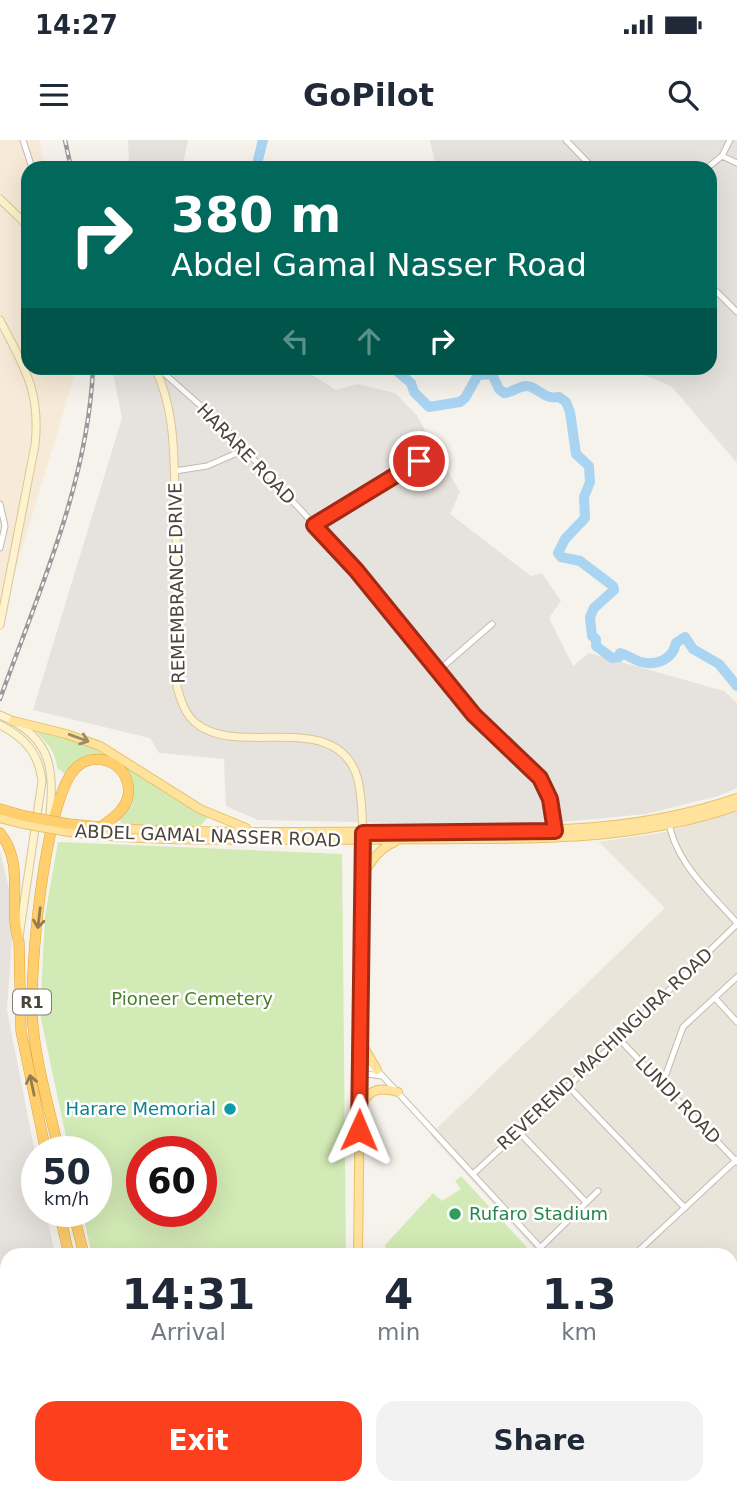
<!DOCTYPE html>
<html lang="en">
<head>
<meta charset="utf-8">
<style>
	:root { --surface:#fff; --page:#f2f2f3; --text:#1f2937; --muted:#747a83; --accent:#fc3f1d }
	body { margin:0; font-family:"DejaVu Sans",sans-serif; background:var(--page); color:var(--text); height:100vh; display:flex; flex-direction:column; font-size:26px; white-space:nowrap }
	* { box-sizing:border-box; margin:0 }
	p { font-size:23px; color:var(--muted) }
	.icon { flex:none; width:38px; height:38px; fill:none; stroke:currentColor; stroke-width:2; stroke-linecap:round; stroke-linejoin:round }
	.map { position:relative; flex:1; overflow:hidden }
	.panel { position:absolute; left:0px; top:1108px; width:738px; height:247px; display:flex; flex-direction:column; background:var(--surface); border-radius:21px 21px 0 0; box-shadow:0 7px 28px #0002 }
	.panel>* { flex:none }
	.banner { position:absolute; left:21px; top:21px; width:696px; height:214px; border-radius:21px; box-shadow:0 7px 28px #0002; background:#00695c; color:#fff; overflow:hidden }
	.speed { position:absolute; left:21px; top:996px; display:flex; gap:14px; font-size:35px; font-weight:700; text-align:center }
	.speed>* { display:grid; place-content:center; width:91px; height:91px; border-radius:50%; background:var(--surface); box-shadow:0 7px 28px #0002; line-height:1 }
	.speed small { font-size:18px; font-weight:400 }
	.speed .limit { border:10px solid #d22; background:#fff; color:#111 }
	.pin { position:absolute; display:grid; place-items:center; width:60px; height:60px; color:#fff; margin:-30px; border:4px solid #fff; border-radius:50%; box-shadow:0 2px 7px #0007 }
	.me { position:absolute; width:77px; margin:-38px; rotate:1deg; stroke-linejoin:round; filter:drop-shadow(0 0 5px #0008) }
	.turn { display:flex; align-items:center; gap:24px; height:147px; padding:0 35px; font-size:32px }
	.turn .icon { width:91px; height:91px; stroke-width:2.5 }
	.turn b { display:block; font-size:49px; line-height:60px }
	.lanes { display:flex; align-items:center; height:66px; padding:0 35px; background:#0003; justify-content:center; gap:35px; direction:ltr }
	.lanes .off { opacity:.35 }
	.eta { display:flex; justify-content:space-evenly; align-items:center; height:119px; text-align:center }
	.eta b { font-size:42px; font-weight:700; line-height:49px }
	.button { display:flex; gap:14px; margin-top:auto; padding:14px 35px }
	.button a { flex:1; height:80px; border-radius:21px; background:var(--accent); color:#fff; font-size:28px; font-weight:700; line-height:80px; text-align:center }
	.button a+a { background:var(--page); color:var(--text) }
	.status { display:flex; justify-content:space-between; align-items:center; height:49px; padding:0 35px; background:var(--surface); direction:ltr }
	.status svg { height:19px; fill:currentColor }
	header { display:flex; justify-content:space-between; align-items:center; height:91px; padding:0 35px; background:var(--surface); font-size:32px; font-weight:700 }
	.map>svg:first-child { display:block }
	.residential { fill:#eae5da }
	.commercial { fill:#f7ead8 }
	.industrial { fill:#e6e2dd }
	.green { fill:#d2eab5; fill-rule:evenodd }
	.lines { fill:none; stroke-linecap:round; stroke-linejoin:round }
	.river { stroke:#a9d4f2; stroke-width:10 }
	.street-casing { stroke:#c2bbae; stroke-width:7 }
	.secondary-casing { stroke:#d6c79b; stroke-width:9 }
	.primary-casing { stroke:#e6c16a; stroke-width:10 }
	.highway-casing { stroke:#e0a43c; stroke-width:11 }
	.street { stroke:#fff; stroke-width:5 }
	.secondary { stroke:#fff3cd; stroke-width:7 }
	.primary { stroke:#ffe39c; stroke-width:8 }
	.highway { stroke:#ffcf6e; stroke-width:10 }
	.rail-casing { stroke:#9a9a9a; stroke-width:4.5 }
	.rail { stroke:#fff; stroke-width:2; stroke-dasharray:5; stroke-linecap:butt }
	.primary-bridge-casing { stroke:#e6c16a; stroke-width:10; stroke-linecap:butt }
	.highway-bridge-casing { stroke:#e0a43c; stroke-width:11; stroke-linecap:butt }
	.primary-bridge { stroke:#ffe39c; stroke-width:8 }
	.highway-bridge { stroke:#ffcf6e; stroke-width:10 }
	.oneway { stroke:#9c8c66 }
	.oneway2 { stroke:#937c4e }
	.route-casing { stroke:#a42913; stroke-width:18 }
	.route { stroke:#fc3f1d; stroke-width:12 }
	.culture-dot { fill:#0f9aa8; stroke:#fff; stroke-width:2.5 }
	.leisure-dot { fill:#2e9e5b; stroke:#fff; stroke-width:2.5 }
	.labels { text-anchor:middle; stroke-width:5; stroke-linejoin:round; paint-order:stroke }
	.shield { fill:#fff; stroke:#817c74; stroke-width:2 }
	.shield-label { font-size:16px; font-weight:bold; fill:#4b4439 }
	.street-label { font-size:18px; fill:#4b4439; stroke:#fff }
	.park-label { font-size:18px; fill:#4a7f2a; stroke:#fff }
	.culture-label { font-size:18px; fill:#0d838f; stroke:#fff; text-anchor:end }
	.leisure-label { font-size:18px; fill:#27864d; stroke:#fff; text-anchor:start }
</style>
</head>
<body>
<div class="status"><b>14:27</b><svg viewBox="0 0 49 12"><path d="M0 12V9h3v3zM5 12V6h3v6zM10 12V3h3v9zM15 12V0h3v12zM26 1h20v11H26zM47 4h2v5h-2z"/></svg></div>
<header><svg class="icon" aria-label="menu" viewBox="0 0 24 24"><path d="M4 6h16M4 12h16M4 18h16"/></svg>GoPilot<svg class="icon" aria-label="search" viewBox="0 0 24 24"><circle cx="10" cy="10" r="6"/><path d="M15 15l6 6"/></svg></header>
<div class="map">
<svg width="737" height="1353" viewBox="0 0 737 1353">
	<rect width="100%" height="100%" fill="#f6f3ec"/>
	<!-- residential -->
	<path class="residential" d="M737 671V1353H456L444 1348H732V1115H540L430 995 665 768 599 702 665 692Z
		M164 1348H351L352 1353H166Z"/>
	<!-- commercial -->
	<path class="commercial" d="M0 0H39L45 28H28V228H77L0 481Z
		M737 1183V1311L732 1305V1185Z"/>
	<!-- industrial -->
	<path class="industrial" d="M128 0H188L182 28H129Z
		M430 0H737V323L671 246 627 228H710V28H436Z
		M112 228H301L336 250 357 244 395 253 416 274 460 352 450 374 531 436 542 433 561 461 549 478 573 526 589 513 724 551 737 563V648L718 656 646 674 573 681 501 685 258 680 226 666 224 619 159 613 150 598 33 570 122 278Z
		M0 711 14 769 7 870 37 1023V1071H46L55 1115H7V1348H128L129 1353H0Z"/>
	<!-- green -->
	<path class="green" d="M30 586 100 609 208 677 200 686 123 684 118 679 132 665V642L123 625 101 616 66 635 57 628C56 610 43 598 30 586Z
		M58 702 342 714 346 1115H92L82 1071H96V1012L69 1011 40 874 45 776ZM142 1012H201V1071H142Z
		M461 1036 534 1115H387L385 1105 433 1053 442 1061 461 1049 455 1041Z"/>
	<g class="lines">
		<!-- river -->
		<path class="river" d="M256 28 263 0
			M393 228 411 243 414 252 429 267 460 262 465 258 478 235 492 234 499 249 504 253C512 253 519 246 526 246 538 246 542 260 559 257L566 262 570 272 576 314 589 326 590 342 584 357 585 378 565 399 558 413 561 417 580 421 613 446 614 450 594 468 590 477 592 496 596 499V506L612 518 619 517 620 513C628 515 634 520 641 522 657 526 673 519 676 503L685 497 693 509 719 524 737 546"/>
		<defs>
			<path id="street" d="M23 0 32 28
				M566 0 593 28
				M722 16 737 23
				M707 28 722 16 730 0
				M710 145 737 172
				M158 228 219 282 351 424 474 575 536 633 547 650 555 699
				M175 331 207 326 244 310
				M0 364 5 386 0 408
				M314 385 419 321
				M439 530 492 484
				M668 677C673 721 709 751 737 783
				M715 858 737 882
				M619 899 737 1022
				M360 926 377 930 547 1115
				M361 933 381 936
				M662 945 683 887 737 837
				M568 946 685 1068
				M518 991 586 1062
				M473 1034 619 899 737 784
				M540 1108 598 1051
				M634 1115 737 1019
				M732 1182 737 1181
				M0 1244 7 1224
				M732 1256 737 1250
				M732 1314 737 1319
				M346 1348 347 1353
				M479 1348 490 1353
				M617 1348 620 1352 631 1353
				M546 1353 552 1348
				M574 1353 580 1348
				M674 1353 675 1348"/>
			<path id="secondary" d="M0 59 28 86
				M0 180C24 227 41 251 35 305L0 485
				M155 228C174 267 174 310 175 354 178 418 176 483 177 547 181 561 185 575 197 584 240 618 339 567 358 640 362 657 362 676 363 693
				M0 575C56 598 54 634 49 685
				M0 585C24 597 39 613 42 641L19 797"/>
			<path id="primary" d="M13 581 66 594 100 606 200 669 246 688
				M0 678 23 684
				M101 687C208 694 314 692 421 691 532 690 630 695 737 658
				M69 692C149 702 231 699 312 700 367 700 421 699 476 699 567 699 650 696 737 666
				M365 731C373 719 380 708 395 702
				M362 904 377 930
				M361 966C370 948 380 947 398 952
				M358 1115 363 698
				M372 1348 373 1353"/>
			<path id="highway" d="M0 669 24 676
				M0 693C26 725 7 766 19 802L21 891 46 1012
				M59 1012C50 970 37 928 33 886 28 837 44 665 74 630 97 604 137 629 127 660 123 672 111 679 101 687L68 684
				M59 1071 69 1115
				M73 1071 84 1115
				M139 1348 141 1353
				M155 1348 157 1353"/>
		</defs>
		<!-- street casing -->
		<use href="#street" class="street-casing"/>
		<!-- secondary casing -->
		<use href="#secondary" class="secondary-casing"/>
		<!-- primary casing -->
		<use href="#primary" class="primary-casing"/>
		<!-- highway casing -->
		<use href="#highway" class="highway-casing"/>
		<!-- street -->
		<use href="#street" class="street"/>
		<!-- secondary -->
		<use href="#secondary" class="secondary"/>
		<!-- primary -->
		<use href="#primary" class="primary"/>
		<!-- highway -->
		<use href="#highway" class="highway"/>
		<defs>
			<path id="rail" d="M65 0 71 28
				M0 559C39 451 88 343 93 228"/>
		</defs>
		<!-- rail casing -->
		<use href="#rail" class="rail-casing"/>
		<!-- rail -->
		<use href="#rail" class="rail"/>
		<defs>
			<path id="primary-bridge" d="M23 684 69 692"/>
			<path id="highway-bridge" d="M24 676 68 684"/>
		</defs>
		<!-- primary-bridge casing -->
		<use href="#primary-bridge" class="primary-bridge-casing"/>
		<!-- highway-bridge casing -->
		<use href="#highway-bridge" class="highway-bridge-casing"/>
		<!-- primary-bridge -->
		<use href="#primary-bridge" class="primary-bridge"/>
		<!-- highway-bridge -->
		<use href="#highway-bridge" class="highway-bridge"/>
	</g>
	<!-- one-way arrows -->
	<defs><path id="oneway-shaft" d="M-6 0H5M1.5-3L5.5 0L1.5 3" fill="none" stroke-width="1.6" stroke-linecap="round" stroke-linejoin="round" transform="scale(1.75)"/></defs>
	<use class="oneway" href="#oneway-shaft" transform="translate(79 598) rotate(20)"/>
	<g class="oneway2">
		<use href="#oneway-shaft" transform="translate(39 778) rotate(97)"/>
		<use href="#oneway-shaft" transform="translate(32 945) rotate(-102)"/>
	</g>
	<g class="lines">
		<defs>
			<path id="route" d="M359 990 363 693 555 691 550 659 540 638 474 575 356 430 314 385 419 321"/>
		</defs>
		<!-- route casing -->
		<use href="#route" class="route-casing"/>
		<!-- route -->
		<use href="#route" class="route"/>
	</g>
	<!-- markers -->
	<circle class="culture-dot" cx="230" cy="969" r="7"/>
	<circle class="leisure-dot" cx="455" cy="1074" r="7"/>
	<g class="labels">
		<!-- shield labels -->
		<rect class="shield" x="13" y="849.5" width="38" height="25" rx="5"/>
		<g class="shield-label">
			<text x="32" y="868">R1</text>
		</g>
		<!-- street labels -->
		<g class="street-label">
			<text transform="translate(246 314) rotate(46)" y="6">HARARE ROAD</text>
			<text transform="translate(177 443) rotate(-91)" y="6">REMEMBRANCE DRIVE</text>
			<text transform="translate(208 696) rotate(2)" y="6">ABDEL GAMAL NASSER ROAD</text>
			<text transform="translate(605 909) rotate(-43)" y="6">REVEREND MACHINGURA ROAD</text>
			<text transform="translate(678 960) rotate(46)" y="6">LUNDI ROAD</text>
		</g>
		<!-- park labels -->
		<g class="park-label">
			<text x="192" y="865">Pioneer Cemetery</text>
		</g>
		<!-- culture labels -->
		<g class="culture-label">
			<text x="216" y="975">Harare Memorial</text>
		</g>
		<!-- leisure labels -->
		<g class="leisure-label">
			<text x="469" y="1080">Rufaro Stadium</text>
		</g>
	</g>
</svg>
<div class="speed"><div>50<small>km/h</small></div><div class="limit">60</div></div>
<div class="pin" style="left:419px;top:321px;background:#d93025"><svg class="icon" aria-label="arrive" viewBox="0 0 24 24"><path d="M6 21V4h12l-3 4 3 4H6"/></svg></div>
<svg class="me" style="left:359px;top:990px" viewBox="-20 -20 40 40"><path d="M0-17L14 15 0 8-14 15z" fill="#fc3f1d" stroke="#fff" stroke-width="4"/></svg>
<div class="banner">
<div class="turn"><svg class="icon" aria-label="right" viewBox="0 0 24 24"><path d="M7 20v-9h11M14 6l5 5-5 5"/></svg><div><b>380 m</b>Abdel Gamal Nasser Road</div></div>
<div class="lanes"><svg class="icon off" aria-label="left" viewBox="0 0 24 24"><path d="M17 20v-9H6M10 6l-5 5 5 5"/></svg><svg class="icon off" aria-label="ahead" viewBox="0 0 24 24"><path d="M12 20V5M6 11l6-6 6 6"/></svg><svg class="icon" aria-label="right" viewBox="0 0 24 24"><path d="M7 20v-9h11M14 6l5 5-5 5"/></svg></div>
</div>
<section class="panel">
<div class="eta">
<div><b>14:31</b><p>Arrival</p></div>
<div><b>4</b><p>min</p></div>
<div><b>1.3</b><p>km</p></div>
</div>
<div class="button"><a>Exit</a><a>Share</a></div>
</section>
</div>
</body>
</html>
